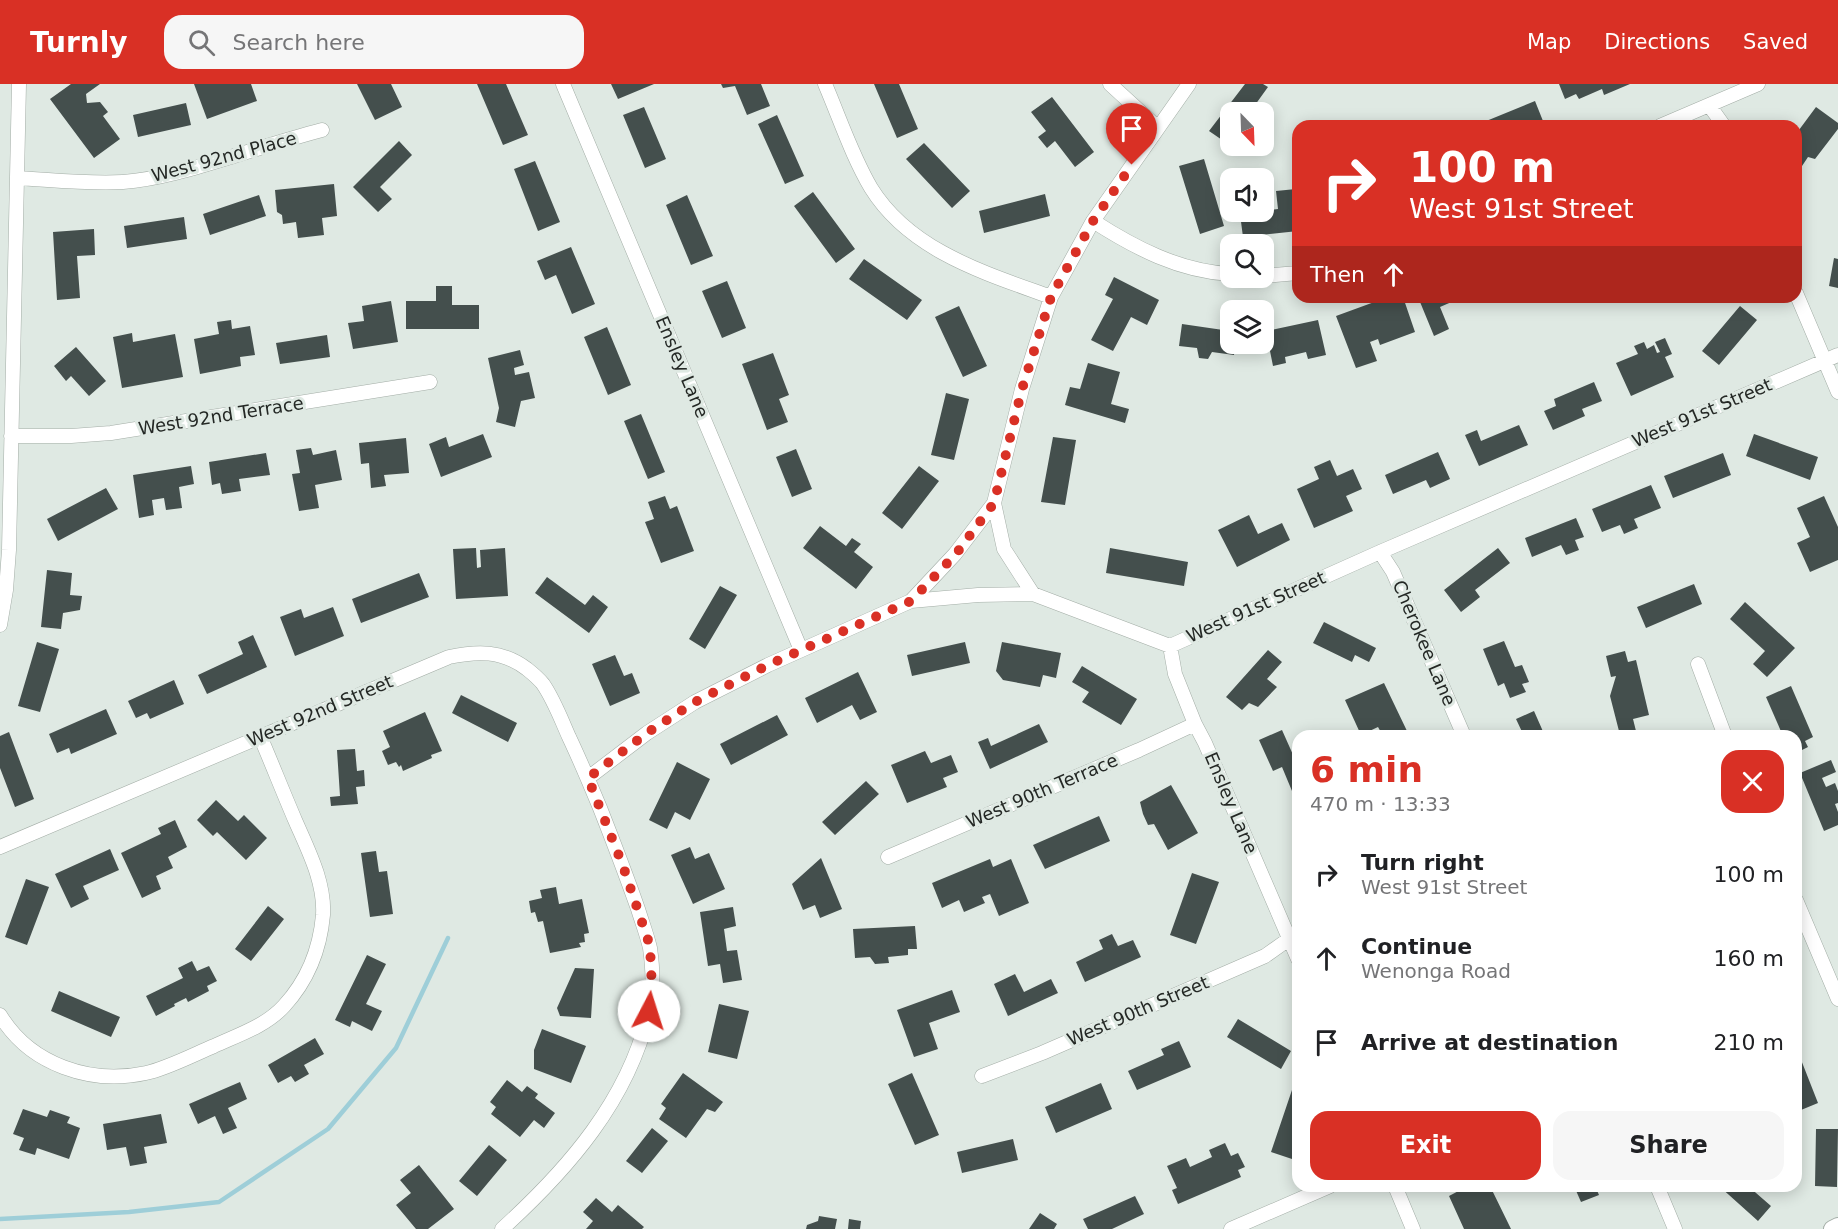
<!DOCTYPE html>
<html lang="en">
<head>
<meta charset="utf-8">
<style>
	:root { --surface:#fff; --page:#f6f6f6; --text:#202124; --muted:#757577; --accent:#d93025 }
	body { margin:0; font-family:"DejaVu Sans",sans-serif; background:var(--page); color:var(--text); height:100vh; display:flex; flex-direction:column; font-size:22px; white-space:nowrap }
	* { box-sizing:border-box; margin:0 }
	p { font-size:20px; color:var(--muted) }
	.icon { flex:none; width:33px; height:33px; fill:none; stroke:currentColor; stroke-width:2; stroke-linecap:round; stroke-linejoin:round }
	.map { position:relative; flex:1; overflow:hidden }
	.details { position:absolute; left:1292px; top:646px; width:510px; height:462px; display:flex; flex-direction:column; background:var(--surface); border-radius:18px; box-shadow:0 3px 15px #0003 }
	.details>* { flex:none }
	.hud { position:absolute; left:1292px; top:36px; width:510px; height:183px; border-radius:18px; box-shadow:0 3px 15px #0003; background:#d93025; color:#fff; overflow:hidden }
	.needle { width:39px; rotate:157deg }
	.buttons { position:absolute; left:1220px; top:18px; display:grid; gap:12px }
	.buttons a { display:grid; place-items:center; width:54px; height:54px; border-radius:12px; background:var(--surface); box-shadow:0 3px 15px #0003; font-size:30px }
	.pin { position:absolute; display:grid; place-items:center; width:51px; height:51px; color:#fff; margin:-62px -26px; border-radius:50% 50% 50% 0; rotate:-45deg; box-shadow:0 0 6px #0007 }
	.pin .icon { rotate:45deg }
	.me { position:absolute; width:66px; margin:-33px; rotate:5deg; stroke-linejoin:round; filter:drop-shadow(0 0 4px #0008) }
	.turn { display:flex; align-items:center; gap:21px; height:126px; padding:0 18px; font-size:27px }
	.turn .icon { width:78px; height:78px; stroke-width:2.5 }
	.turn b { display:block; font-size:42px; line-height:51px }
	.then { display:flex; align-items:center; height:57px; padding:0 18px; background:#0003; gap:12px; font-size:22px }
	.round { display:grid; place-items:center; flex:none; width:63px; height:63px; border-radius:18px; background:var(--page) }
	.headline { display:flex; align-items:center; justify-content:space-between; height:102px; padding:0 18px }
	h1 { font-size:36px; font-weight:600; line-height:45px; color:var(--accent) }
	.primary-button { display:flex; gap:12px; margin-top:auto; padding:12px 18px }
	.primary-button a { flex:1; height:69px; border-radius:18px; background:var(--accent); color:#fff; font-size:24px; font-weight:600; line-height:69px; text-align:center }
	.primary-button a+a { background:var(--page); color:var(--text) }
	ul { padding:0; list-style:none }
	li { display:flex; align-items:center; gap:18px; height:84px; padding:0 18px }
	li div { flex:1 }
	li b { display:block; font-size:22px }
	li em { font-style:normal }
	header { display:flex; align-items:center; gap:36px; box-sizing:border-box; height:84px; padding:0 30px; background:var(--accent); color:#fff }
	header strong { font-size:28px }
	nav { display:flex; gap:33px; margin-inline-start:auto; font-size:21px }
	.search { width:420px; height:54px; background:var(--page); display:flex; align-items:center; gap:15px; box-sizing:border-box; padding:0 21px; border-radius:18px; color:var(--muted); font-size:22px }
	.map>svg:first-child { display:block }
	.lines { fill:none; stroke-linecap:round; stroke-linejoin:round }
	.stream { stroke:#9eced8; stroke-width:4.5 }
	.building { fill:#444f4d }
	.minor-casing { stroke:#a3ada6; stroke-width:15 }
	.tertiary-casing { stroke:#a3ada6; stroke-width:18 }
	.minor { stroke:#fff; stroke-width:14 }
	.tertiary { stroke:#fff; stroke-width:16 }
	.route { stroke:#d93025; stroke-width:10; stroke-dasharray:0 18 }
	.labels { text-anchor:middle; stroke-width:6; stroke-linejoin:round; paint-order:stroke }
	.street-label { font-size:18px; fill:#242825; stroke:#dfe9e3 }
</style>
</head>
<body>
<header>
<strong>Turnly</strong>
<div class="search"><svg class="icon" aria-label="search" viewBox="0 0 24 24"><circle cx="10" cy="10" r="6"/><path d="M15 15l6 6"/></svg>Search here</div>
<nav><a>Map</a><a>Directions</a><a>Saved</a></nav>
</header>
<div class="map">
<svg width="1838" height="1145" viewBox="0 0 1838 1145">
	<rect width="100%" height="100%" fill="#dfe9e3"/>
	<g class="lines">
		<!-- stream -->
		<path class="stream" d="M0 1135 129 1128 219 1118 328 1045 396 964 448 854"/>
	</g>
	<!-- building -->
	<path class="building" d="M71 0H100L86 10 87 19 100 18 108 28 103 32 120 55 94 74 50 15Z
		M194 0H251L257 17 207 35Z
		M357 0H391L402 23 375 36Z
		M477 0H506L528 51 503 61Z
		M611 0H654L618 15Z
		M721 0H761L770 22 747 31 735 2 723 4Z
		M874 0H899L918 45 897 54Z
		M1245 0H1263L1268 3 1250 28H1230V57L1228 60 1209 47Z
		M1559 0H1630L1604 11 1602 5 1579 15 1576 10 1565 15Z
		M1052 13 1094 68 1075 83 1055 57 1047 64 1038 53 1046 47 1031 28Z
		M1535 17 1543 37 1529 42H1474Z
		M186 19 191 41 138 53 133 31Z
		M644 23 666 75 645 84 623 31Z
		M1816 23 1838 39V45L1815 75 1808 73 1798 88 1796 86V50Z
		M777 31 804 92 785 100 758 40Z
		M399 57 412 71 380 103 392 115 378 128 353 103Z
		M924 59 970 107 952 124 906 75Z
		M1204 75 1224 142 1200 150 1179 82Z
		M535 77 560 138 538 147 514 85Z
		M334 100 337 132 322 134 324 151 298 154 296 138 283 140 282 131 277 128 275 106Z
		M1296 105 1298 147 1243 153 1240 130 1278 125 1276 107Z
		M813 108 855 165 836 179 794 122Z
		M1045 110 1050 132 984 149 979 127Z
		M259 111 266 132 210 151 203 130Z
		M687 111 713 172 691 181 666 121Z
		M184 133 187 155 127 164 124 142Z
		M94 145 95 171 77 172 80 214 57 216 53 148Z
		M571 163 595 220 572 230 556 191 545 196 537 177Z
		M1834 174 1838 175V204L1829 202Z
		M864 175 922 216 907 236 849 195Z
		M1114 193 1159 216 1147 241 1131 233 1113 267 1091 256 1113 215 1105 211Z
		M727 197 746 244 722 254 702 207Z
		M436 202H452V221H479V245H406V217H436Z
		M1388 213H1403L1415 248 1380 261 1378 255 1370 258 1377 277 1356 284 1336 232Z
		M1418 213H1463L1440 223 1449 245 1434 252Z
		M391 217 398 258 353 265 348 239 364 237 362 222Z
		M959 222 987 282 963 293 935 233Z
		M1740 222 1757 236 1719 281 1702 267Z
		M231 236 232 245 250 242 255 271 240 273 241 282 200 290 194 255 219 250 217 238Z
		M1318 236 1326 271 1308 275 1306 268 1285 273 1286 279 1273 282 1266 247Z
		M1182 240 1230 247V260H1235L1234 271 1212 268 1208 275 1199 274 1197 264 1179 262Z
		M607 243 631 301 608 311 584 253Z
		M132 249 133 258 175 250 183 293 122 304 113 253Z
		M327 251 330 273 280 280 276 259Z
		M1665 254 1672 270 1665 273 1674 293 1631 312 1616 279 1638 270 1634 262 1644 258 1647 265 1654 261 1657 269 1660 268 1655 258Z
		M76 263 106 297 89 312 71 292 66 297 54 282Z
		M520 266 524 281 514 284 515 291 529 288 535 314 521 317 515 343 496 338 499 324 488 274Z
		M773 269 789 311 779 315 788 338 767 346 742 280Z
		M1088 279 1120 288 1111 320 1129 325 1125 339 1065 321 1070 303 1080 305Z
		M1594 298 1602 317 1582 325 1585 332 1553 346 1544 327 1556 322 1554 315Z
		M946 309 969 315 954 376 931 371Z
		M641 330 665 388 648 395 624 337Z
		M1519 341 1528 361 1479 382 1465 351 1477 346 1481 357Z
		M483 350 492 373 441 393 429 360 446 353 449 363Z
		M1754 350 1818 373 1810 396 1746 372Z
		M1053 353 1076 356 1065 421 1041 418Z
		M406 354 409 389 384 391 386 402 371 404 369 379 361 380 359 359Z
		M311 364 313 371 336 366 342 396 315 401 319 424 299 427 292 390 300 389 296 366Z
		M796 365 812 405 792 413 776 373Z
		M1438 368 1450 395 1430 404 1426 396 1393 410 1385 391Z
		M266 369 270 391 239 395 241 407 222 410 220 399 212 401 209 378Z
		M1723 369 1731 391 1673 414 1664 392Z
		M1330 376 1337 392 1353 385 1362 405 1346 412 1353 427 1314 444 1297 405 1319 395 1314 383Z
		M191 382 194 400 179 403 182 424 166 426 164 414 152 416 154 431 139 434 133 391Z
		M919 382 939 397 902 445 882 429Z
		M1651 401 1661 424 1634 435 1638 444 1624 450 1620 441 1602 448 1592 425Z
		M106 404 118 425 58 457 47 435Z
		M665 412 670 425 677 422 694 467 661 479 645 438 654 435 648 418Z
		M1824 412 1838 443V476L1810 488 1797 459 1810 453 1797 424Z
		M1249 431 1258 450 1282 439 1290 456 1237 483 1218 446Z
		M1576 434 1584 453 1575 456 1579 466 1566 471 1561 461 1532 473 1525 454Z
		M820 442 846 462 852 454 861 460 854 468 873 483 856 505 803 464Z
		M476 464 477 484 481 483 480 466 505 464 508 512 456 515 453 465Z
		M1110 464 1188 478 1184 502 1106 489Z
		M1498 464 1510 479 1475 506 1480 513 1461 528 1444 506Z
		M47 486 72 489 70 511 82 512 80 526 63 529 61 545 41 543Z
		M419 489 429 513 361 539 352 515Z
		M547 493 585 521 593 511 608 523 589 549 535 509Z
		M1694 500 1702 520 1646 544 1637 523Z
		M720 502 737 511 705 565 689 555Z
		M1745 518 1795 564 1767 593 1753 580 1765 567 1730 535Z
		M333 523 344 552 295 572 280 533 301 525 304 534Z
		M1324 538 1376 564 1369 578 1355 571 1352 578 1313 559Z
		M253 551 267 583 207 610 198 591 243 570 238 558Z
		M1504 557 1515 583 1522 581 1529 598 1522 600 1526 608 1510 614 1504 599 1498 602 1483 565Z
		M37 558 59 565 40 628 18 622Z
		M965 558 970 579 912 592 907 571Z
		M1002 558 1061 569 1056 594 1043 591 1040 603 1003 596 996 587Z
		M1268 566 1282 578 1267 595 1277 603 1258 623 1249 619 1242 626 1226 613Z
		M1625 567 1628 578 1636 576 1649 631 1633 635 1636 647 1620 651 1610 612 1616 592 1611 593 1606 572Z
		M615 571 624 592 632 589 640 609 610 622 592 580Z
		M1082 582 1137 615 1121 641 1082 618 1089 608 1072 598Z
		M858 588 877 628 860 636 852 621 817 639 805 614Z
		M174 596 184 620 150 635 147 629 136 634 128 617Z
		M1384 599 1407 647 1395 652H1383L1378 643 1361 651 1345 616Z
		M1791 602 1813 653 1805 657 1808 663 1796 669V652H1783L1766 613Z
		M461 611 517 639 508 658 452 629Z
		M106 625 117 650 71 670 69 664 57 669 49 650Z
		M1534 627 1545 652H1524L1516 635Z
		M425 628 442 667 431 671 432 674 403 687 401 681 399 683 396 678 388 681 382 667 390 663 383 647Z
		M777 631 788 651 731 681 720 660Z
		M1039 640 1048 658 990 685 978 658 988 654 991 662Z
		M1282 646 1298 682V704L1292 707 1282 683 1273 687 1259 656Z
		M9 648 34 715 15 723 0 684V652Z
		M355 665 357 687 364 686 365 702 356 703 358 720 331 722 330 713 340 712 337 666Z
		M925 667 931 679 951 671 958 688 943 694 947 703 907 719 891 681Z
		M1831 676 1836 688 1822 694 1826 703 1835 699 1838 707V719L1835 720 1838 728V741L1824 747 1800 689Z
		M677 678 710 695 690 736 675 728 667 745 649 736Z
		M866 697 879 710 835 751 822 738Z
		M1171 701 1198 749 1168 766 1154 740 1148 741 1143 730 1140 718Z
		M216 716 238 737 244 731 267 754 246 776 217 748 213 752 197 736Z
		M1099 732 1110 757 1045 785 1033 761Z
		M175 736 187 763 168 773 173 784 156 792 161 805 142 814 121 769 161 750 158 744Z
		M690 763 695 775 709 769 725 805 693 820 671 771Z
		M110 765 119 786 83 802 89 815 71 824 55 790Z
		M376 767 379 788 387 787 393 830 370 833 361 769Z
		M821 774 842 825 820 834 815 821 803 826 792 800Z
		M990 775 993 783 1011 775 1029 819 999 832 990 810 982 813 985 819 964 828 959 816 942 824 932 799Z
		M1192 789 1219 798 1196 860 1170 851Z
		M26 795 49 803 27 861 5 853Z
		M556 803 559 820 582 815 589 849 584 850 585 858 579 859 581 863 550 869 543 837 538 838 535 828 531 829 529 817 542 814 540 806Z
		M268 822 284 835 251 877 235 865Z
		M733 823 736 842 724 845 727 867 737 866 742 896 723 899 720 880 708 882 700 828Z
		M915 842 917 865H908V871L888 873 889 879 875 880 870 873 855 874 853 845Z
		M1112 850 1118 862 1133 856 1141 873 1085 898 1076 878 1103 865 1099 856Z
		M367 871 386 880 366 920 382 927 372 947 352 937 350 943 335 936Z
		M192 877 197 887 209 882 217 897 207 902 209 907 188 918 186 914 174 920 175 922 156 932 146 912 183 894 178 884Z
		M575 884 594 885 591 934 560 932 557 924Z
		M1015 890 1024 908 1051 895 1058 909 1008 932 994 900Z
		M952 906 960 928 929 939 938 965 914 973 897 926Z
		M59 907 120 933 111 953 51 927Z
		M719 920 749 927 737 975 708 968Z
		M1238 935 1291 967 1281 985 1227 953Z
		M542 945 586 962 571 999 534 985V966Z
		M315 954 324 970 304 981 309 990 295 998 291 992 278 999 268 981Z
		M1179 957 1191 983 1137 1006 1128 987 1164 971 1161 965Z
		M1796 963 1818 1019 1801 1026 1796 1012Z
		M683 989 723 1018 715 1028 707 1025 686 1054 659 1035 666 1024 661 1020Z
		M912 989 939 1051 915 1061 888 1000Z
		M507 996 522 1008 527 1002 538 1010 535 1014 555 1029 544 1044 534 1036 520 1053 491 1030 496 1023 490 1018Z
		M240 998 247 1015 228 1024 237 1044 223 1050 215 1032 198 1040 189 1020Z
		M1101 999 1112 1025 1056 1049 1045 1023Z
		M1293 1003 1298 1005V1061L1292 1075 1271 1068Z
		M23 1025 47 1033 50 1026 70 1033 67 1039 80 1044 69 1075 37 1064 35 1071 19 1066 24 1054 13 1050Z
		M161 1030 167 1059 144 1063 147 1079 130 1082 126 1063 107 1066 103 1040Z
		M652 1044 668 1057 642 1089 626 1077Z
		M1816 1045H1838L1837 1103 1815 1102Z
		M1013 1055 1018 1076 962 1089 957 1068Z
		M1225 1059 1231 1072 1238 1069 1245 1083 1238 1086 1241 1093 1178 1120 1172 1106 1177 1104 1167 1082 1186 1074 1190 1083 1212 1073 1209 1066Z
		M489 1061 507 1076 477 1112 459 1097Z
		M419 1081 454 1125 428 1145H416L396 1121 411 1109 400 1096Z
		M1468 1102H1490L1511 1145H1464L1449 1112Z
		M1574 1102H1595L1599 1111 1581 1118Z
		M1719 1102H1748L1771 1122 1758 1137Z
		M1135 1112 1144 1130 1112 1145H1088L1083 1135Z
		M596 1114 612 1128 618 1121 644 1143 642 1145H586L593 1137 583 1128Z
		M1040 1129 1057 1140 1054 1145H1029Z
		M819 1132 837 1135 835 1145H806L807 1141 818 1137Z
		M849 1135 861 1137 860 1145H848Z"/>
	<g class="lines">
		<defs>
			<path id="minor" d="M563 0 801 566
				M825 0C840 35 852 72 871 104 910 167 985 189 1051 213
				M1110 0 1158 44
				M1709 21 1724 42
				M1660 42 1758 0
				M18 94C53 96 88 100 123 98 161 95 198 83 234 72 263 63 292 54 322 46
				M1093 137C1135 164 1179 187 1230 190
				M1263 192 1298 189
				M1796 209 1838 308
				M11 352H71L111 349 430 298
				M994 419 1004 465 1033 510
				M1380 468 1393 488 1464 652
				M911 517 955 470 994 419 1022 305 1051 213 1093 137 1189 0
				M0 541 6 506 9 466 19 0
				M1170 562 1175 590 1195 640 1205 659 1298 875
				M1698 580 1725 652
				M588 694 647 649 695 618 768 581 911 517 978 511 1033 510 1170 562 1380 468 1838 271
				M0 763 449 573C477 567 502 566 527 585 532 589 539 595 543 600 554 616 561 635 569 653 580 676 590 700 600 724 613 757 626 791 638 825 642 838 647 851 650 864 653 885 654 907 649 927 629 1016 567 1086 502 1145
				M888 773 1139 666 1195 640
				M1796 816 1838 915
				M0 931C30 981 91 1001 146 989 166 985 195 970 214 962 238 951 266 942 284 922 307 897 320 865 323 831 325 798 308 766 295 736 283 708 272 680 260 652
				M982 992 1042 969 1265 872 1289 855
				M1395 1102 1413 1145
				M1657 1102 1675 1145
				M1231 1145 1330 1102"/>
			<path id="tertiary" d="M1832 1145 1838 1142"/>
		</defs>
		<!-- minor casing -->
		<use href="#minor" class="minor-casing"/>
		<!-- tertiary casing -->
		<use href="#tertiary" class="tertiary-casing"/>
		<!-- minor -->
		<use href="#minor" class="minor"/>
		<!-- tertiary -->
		<use href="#tertiary" class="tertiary"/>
	</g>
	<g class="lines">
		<!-- route -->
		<path class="route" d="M649 927 652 905 650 862 623 782 588 694 647 649 695 618 768 581 911 517 956 470 994 419 1022 305 1051 213 1093 137 1132 81"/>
	</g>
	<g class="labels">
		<!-- street labels -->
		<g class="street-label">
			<text transform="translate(224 73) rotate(-15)" y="6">West 92nd Place</text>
			<text transform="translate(682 283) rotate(67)" y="6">Ensley Lane</text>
			<text transform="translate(1702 329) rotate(-23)" y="6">West 91st Street</text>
			<text transform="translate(221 332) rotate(-9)" y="6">West 92nd Terrace</text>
			<text transform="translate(1256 523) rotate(-24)" y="6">West 91st Street</text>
			<text transform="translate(1424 559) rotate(67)" y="6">Cherokee Lane</text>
			<text transform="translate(320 627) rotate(-23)" y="6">West 92nd Street</text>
			<text transform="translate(1042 707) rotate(-23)" y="6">West 90th Terrace</text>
			<text transform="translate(1231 719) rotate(67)" y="6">Ensley Lane</text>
			<text transform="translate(1138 927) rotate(-23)" y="6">West 90th Street</text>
		</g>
	</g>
</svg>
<div class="buttons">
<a><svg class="needle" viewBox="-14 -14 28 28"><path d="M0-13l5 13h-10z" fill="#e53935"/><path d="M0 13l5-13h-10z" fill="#757577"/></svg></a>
<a><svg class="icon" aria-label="sound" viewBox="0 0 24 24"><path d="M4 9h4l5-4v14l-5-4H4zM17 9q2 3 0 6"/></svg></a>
<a><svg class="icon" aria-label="search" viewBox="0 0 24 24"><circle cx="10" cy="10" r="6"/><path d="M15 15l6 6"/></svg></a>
<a><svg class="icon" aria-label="layers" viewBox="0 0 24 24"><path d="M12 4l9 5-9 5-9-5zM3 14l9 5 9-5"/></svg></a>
</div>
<div class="pin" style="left:1132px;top:81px;background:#d93025"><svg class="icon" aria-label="arrive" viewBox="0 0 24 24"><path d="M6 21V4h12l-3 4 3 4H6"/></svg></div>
<svg class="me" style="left:649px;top:927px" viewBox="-20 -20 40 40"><circle r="19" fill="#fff"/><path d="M0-13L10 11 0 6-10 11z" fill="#d93025"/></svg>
<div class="hud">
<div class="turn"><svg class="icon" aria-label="right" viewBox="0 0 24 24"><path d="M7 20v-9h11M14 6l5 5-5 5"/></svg><div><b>100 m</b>West 91st Street</div></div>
<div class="then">Then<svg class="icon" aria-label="ahead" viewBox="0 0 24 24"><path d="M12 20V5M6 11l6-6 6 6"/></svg></div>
</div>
<section class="details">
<div class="headline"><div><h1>6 min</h1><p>470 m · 13:33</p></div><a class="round" style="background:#d93025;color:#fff"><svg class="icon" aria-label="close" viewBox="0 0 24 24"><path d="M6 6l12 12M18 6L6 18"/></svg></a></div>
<ul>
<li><svg class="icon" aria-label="right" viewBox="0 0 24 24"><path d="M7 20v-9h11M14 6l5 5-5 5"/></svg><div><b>Turn right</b><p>West 91st Street</p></div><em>100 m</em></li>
<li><svg class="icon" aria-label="ahead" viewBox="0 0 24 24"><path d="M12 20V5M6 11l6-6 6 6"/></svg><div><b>Continue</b><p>Wenonga Road</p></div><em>160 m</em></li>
<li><svg class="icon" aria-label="arrive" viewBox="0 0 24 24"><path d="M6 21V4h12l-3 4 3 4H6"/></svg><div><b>Arrive at destination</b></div><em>210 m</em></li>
</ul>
<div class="primary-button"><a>Exit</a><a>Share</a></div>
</section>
</div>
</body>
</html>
